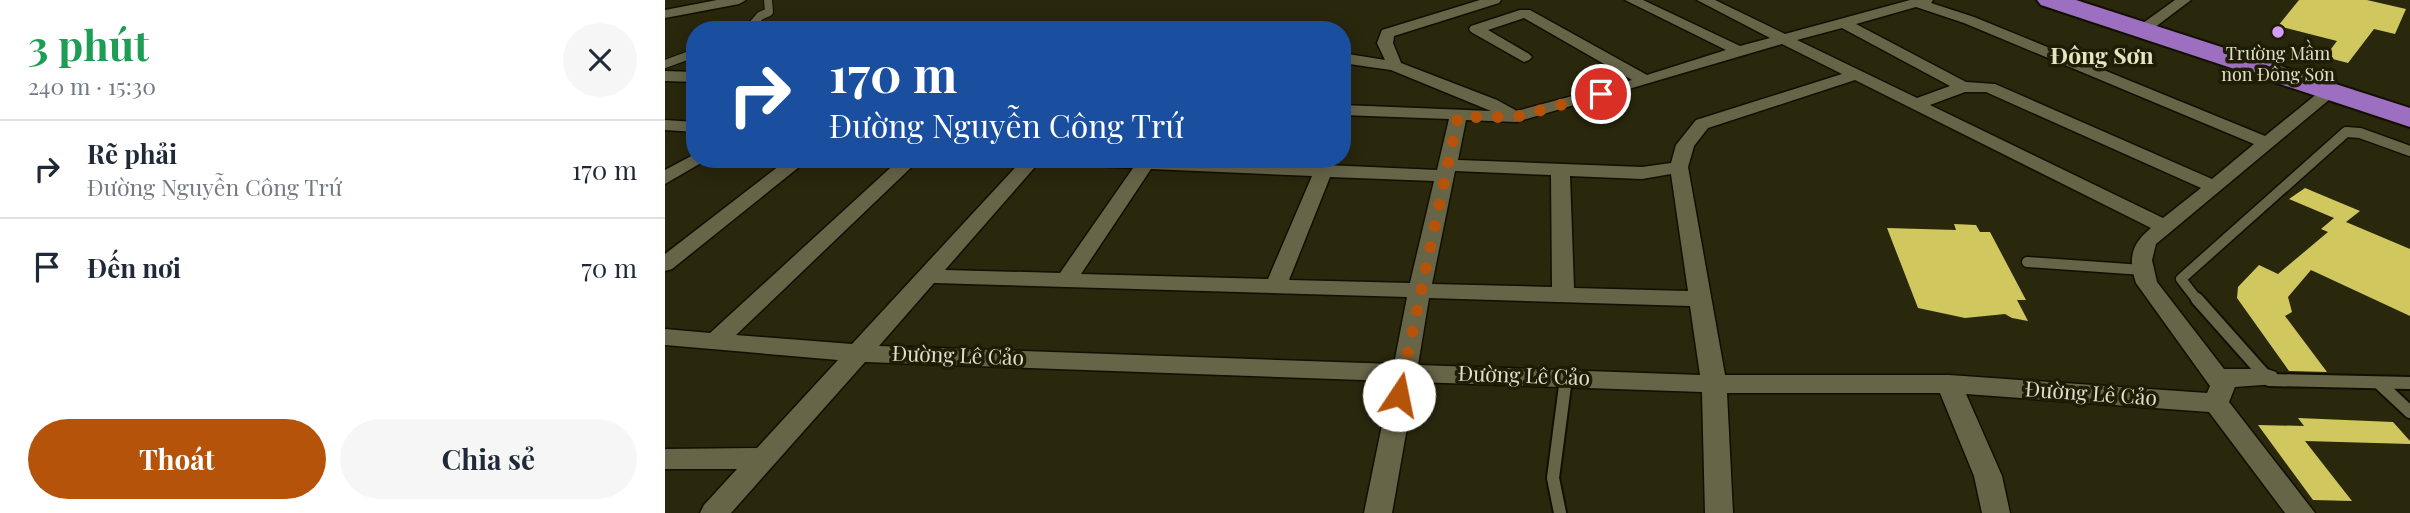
<!DOCTYPE html>
<html lang="vi">
<head>
<meta charset="utf-8">
<style>
	:root { --surface:#fff; --page:#f6f6f7; --text:#1f2937; --muted:#747a83; --line:#e0e1e3; --accent:#b45309 }
	body { margin:0; font-family:"Playfair Display",serif; background:var(--page); color:var(--text); height:100vh; display:flex; flex-direction:column; font-size:26px; white-space:nowrap }
	* { box-sizing:border-box; margin:0 }
	p { font-size:23px; color:var(--muted) }
	.icon { flex:none; width:38px; height:38px; fill:none; stroke:currentColor; stroke-width:2; stroke-linecap:round; stroke-linejoin:round }
	.map { position:relative; flex:1; overflow:hidden }
	.sheet { display:flex; flex-direction:column; background:var(--surface); width:665px }
	.sheet>* { flex:none }
	.banner { position:absolute; left:21px; top:21px; width:665px; height:147px; border-radius:28px; box-shadow:0 4px 18px #0003; background:#1a4fa0; color:#fff; overflow:hidden }
	.pin { position:absolute; display:grid; place-items:center; width:60px; height:60px; color:#fff; margin:-30px; border:4px solid #fff; border-radius:50%; box-shadow:0 2px 7px #0007 }
	.me { position:absolute; width:77px; margin:-38px; rotate:11deg; stroke-linejoin:round; filter:drop-shadow(0 0 5px #0008) }
	.turn { display:flex; align-items:center; gap:24px; height:147px; padding:0 28px; font-size:32px }
	.turn .icon { width:91px; height:91px; stroke-width:2.5 }
	.turn b { display:block; font-size:49px; line-height:60px }
	.round { display:grid; place-items:center; flex:none; width:74px; height:74px; border-radius:37px; background:var(--page) }
	.summary { display:flex; align-items:center; justify-content:space-between; height:119px; padding:0 28px }
	h1 { font-size:42px; font-weight:700; line-height:52px; color:#1e9e55 }
	.cta { display:flex; gap:14px; margin-top:auto; padding:14px 28px }
	.cta a { flex:1; height:80px; border-radius:42px; background:var(--accent); color:#fff; font-size:28px; font-weight:700; line-height:80px; text-align:center }
	.cta a+a { background:var(--page); color:var(--text) }
	ul { padding:0; list-style:none }
	li { display:flex; align-items:center; gap:21px; height:98px; padding:0 28px; border-top:2px solid var(--line) }
	li div { flex:1 }
	li b { display:block; font-size:26px }
	li em { font-style:normal }
	main { display:flex; flex:1; min-height:0 }
	.map>svg:first-child { display:block }
	.building { fill:#d0c85f }
	.lines { fill:none; stroke-linecap:round; stroke-linejoin:round }
	.lane-far2-casing { stroke:#120f00; stroke-width:10 }
	.lane-far1-casing { stroke:#120f00; stroke-width:13 }
	.lane-casing { stroke:#120f00; stroke-width:16 }
	.street-casing { stroke:#120f00; stroke-width:3 }
	.highway-casing { stroke:#120f00; stroke-width:4 }
	.lane-far2 { stroke:#676548; stroke-width:8 }
	.lane-far1 { stroke:#676548; stroke-width:10 }
	.lane { stroke:#676548; stroke-width:12 }
	.street { fill:#676548; fill-rule:evenodd }
	.highway { fill:#9d6fc0; fill-rule:evenodd }
	.route { stroke:#b45309; stroke-width:12; stroke-dasharray:0 21.6 }
	.poi-dot { fill:#d39cfd; stroke:#1f1d03; stroke-width:2.5 }
	.labels { text-anchor:middle; stroke-width:7; stroke-linejoin:round; paint-order:stroke }
	.far-poi-label { font-size:18px; fill:#e0dfcf; stroke:#1f1d03 }
	.street-label { font-size:21px; fill:#e0dfcf; stroke:#1f1d03 }
	.far-district-label { font-size:23px; font-weight:bold; fill:#e5e4c3; stroke:#1f1d03 }
</style>
</head>
<body>
<main>
<section class="sheet">
<div class="summary"><div><h1>3 phút</h1><p>240 m · 15:30</p></div><a class="round"><svg class="icon" aria-label="close" viewBox="0 0 24 24"><path d="M6 6l12 12M18 6L6 18"/></svg></a></div>
<ul>
<li><svg class="icon" aria-label="right" viewBox="0 0 24 24"><path d="M7 20v-9h11M14 6l5 5-5 5"/></svg><div><b>Rẽ phải</b><p>Đường Nguyễn Công Trứ</p></div><em>170 m</em></li>
<li><svg class="icon" aria-label="arrive" viewBox="0 0 24 24"><path d="M6 21V4h12l-3 4 3 4H6"/></svg><div><b>Đến nơi</b></div><em>70 m</em></li>
</ul>
<div class="cta"><a>Thoát</a><a>Chia sẻ</a></div>
</section>
<div class="map">
<svg width="1745" height="513" viewBox="0 0 1745 513">
	<rect width="100%" height="100%" fill="#29270c"/>
	<!-- building -->
	<path class="building" d="M1634 0H1702L1741 9 1730 34 1709 29 1683 63 1660 57 1672 41 1613 26Z
		M1640 188 1695 211 1681 222 1745 249V316L1646 270 1623 297 1627 312 1620 316 1662 372 1624 371 1572 298 1573 287 1594 265 1613 274 1663 232 1656 229 1669 218 1624 199Z
		M1289 224 1311 225 1315 232H1325L1361 300H1352L1363 321 1347 318 1340 314 1300 318 1253 308 1222 228 1291 230Z
		M1633 418 1728 422 1745 441V444L1640 441 1687 501 1648 500 1593 425 1639 426Z"/>
	<g class="lines">
		<defs>
			<path id="lane-far2" d="M83 30 95 16 104 12 103 0
				M0 64 30 53
				M1680 133H1696"/>
			<path id="lane-far1" d="M1362 262 1478 270
				M1533 301 1516 279 1681 132 1695 133 1745 151"/>
			<path id="lane" d="M1532 299 1604 380 1745 383
				M1714 383 1745 412
				M895 513 888 478 901 378"/>
			<path id="street" d="M52 0H81L74 4 0 18V10Z
				M815 0H836L834 3 729 36 728 43 736 63 832 100 852 111 967 80 859 18 823 30 864 54 867 57 864 60 859 62 806 32 804 29 806 26 855 10H865L982 75 1061 50 960 0H978L1075 46 1105 38 1032 0H1050L1120 34 1245 0H1268L1266 3 1309 17 1600 136 1659 88H1671L1673 91 1671 94 1491 244 1487 260 1492 282 1559 369H1602L1611 372 1614 378 1611 384 1570 387 1564 402 1650 513H1620L1544 412 1301 394 1337 476 1345 513H1317L1309 476 1275 393H1062L1068 513H1040L1037 392 750 382 727 513H699L726 381 200 362 66 513H35L39 505 72 469H0V449L92 448 173 360 0 345V329L45 333 235 159H255L71 335 187 344 358 159H377L280 270 395 273 468 168 395 164 386 159H526L772 170 784 119 677 115V105L826 111 726 70 677 63V53L720 60 712 43 717 30ZM1251 7 1299 23 1589 144 1547 179 1330 84 1301 82 1191 24ZM1177 28 1285 86 1252 98 1132 40ZM1117 44 1177 74 1031 120 1011 145 1006 163 977 167 793 160 801 120 851 122ZM1190 80 1486 228C1466 244 1463 259 1471 283L1545 386 1542 393 1284 375H1060L1023 167 1029 146 1043 128ZM1300 92H1321L1536 188 1498 218 1265 105ZM486 169 647 176 603 279 416 274ZM790 171 886 175 887 287 767 284ZM1006 174 1023 291 909 288 905 176 977 179ZM665 177 769 181 745 283 624 280ZM269 283 742 297 729 364 214 346ZM764 298 1025 306 1035 375 753 365Z
				M1510 0H1526L1481 34H1471L1469 31 1471 28Z
				M0 71 30 72V82L0 81Z
				M0 120 30 122V132L0 130Z
				M30 154V159H39L36 163 0 184V170Z
				M123 159H144L7 269 0 271V254Z"/>
			<path id="highway" d="M1372 0H1411L1745 108V127L1376 5Z"/>
		</defs>
		<!-- lane-far2 casing -->
		<use href="#lane-far2" class="lane-far2-casing"/>
		<!-- lane-far1 casing -->
		<use href="#lane-far1" class="lane-far1-casing"/>
		<!-- lane casing -->
		<use href="#lane" class="lane-casing"/>
		<!-- street casing -->
		<use href="#street" class="street-casing"/>
		<!-- highway casing -->
		<use href="#highway" class="highway-casing"/>
		<!-- lane-far2 -->
		<use href="#lane-far2" class="lane-far2"/>
		<!-- lane-far1 -->
		<use href="#lane-far1" class="lane-far1"/>
		<!-- lane -->
		<use href="#lane" class="lane"/>
		<!-- street -->
		<use href="#street" class="street"/>
		<!-- highway -->
		<use href="#highway" class="highway"/>
	</g>
	<g class="lines">
		<!-- route -->
		<path class="route" d="M734 395 793 117H851L936 94"/>
	</g>
	<!-- markers -->
	<circle class="poi-dot" cx="1613" cy="32" r="7"/>
	<g class="labels">
		<!-- far-poi labels -->
		<g class="far-poi-label">
			<text x="1613" y="60">Trường Mầm<tspan x="1613" dy="21">non Đông Sơn</tspan></text>
		</g>
		<!-- street labels -->
		<g class="street-label">
			<text transform="translate(293 356) rotate(2)" y="7">Đường Lê Cảo</text>
			<text transform="translate(859 376) rotate(2)" y="7">Đường Lê Cảo</text>
			<text transform="translate(1426 394) rotate(4)" y="7">Đường Lê Cảo</text>
		</g>
		<!-- far-district labels -->
		<g class="far-district-label">
			<text x="1437" y="64">Đông Sơn</text>
		</g>
	</g>
</svg>
<div class="pin" style="left:936px;top:94px;background:#d93025"><svg class="icon" aria-label="arrive" viewBox="0 0 24 24"><path d="M6 21V4h12l-3 4 3 4H6"/></svg></div>
<svg class="me" style="left:734px;top:395px" viewBox="-20 -20 40 40"><circle r="19" fill="#fff"/><path d="M0-13L10 11 0 6-10 11z" fill="#b45309"/></svg>
<div class="banner">
<div class="turn"><svg class="icon" aria-label="right" viewBox="0 0 24 24"><path d="M7 20v-9h11M14 6l5 5-5 5"/></svg><div><b>170 m</b>Đường Nguyễn Công Trứ</div></div>
</div>
</div>
</main>
</body>
</html>
